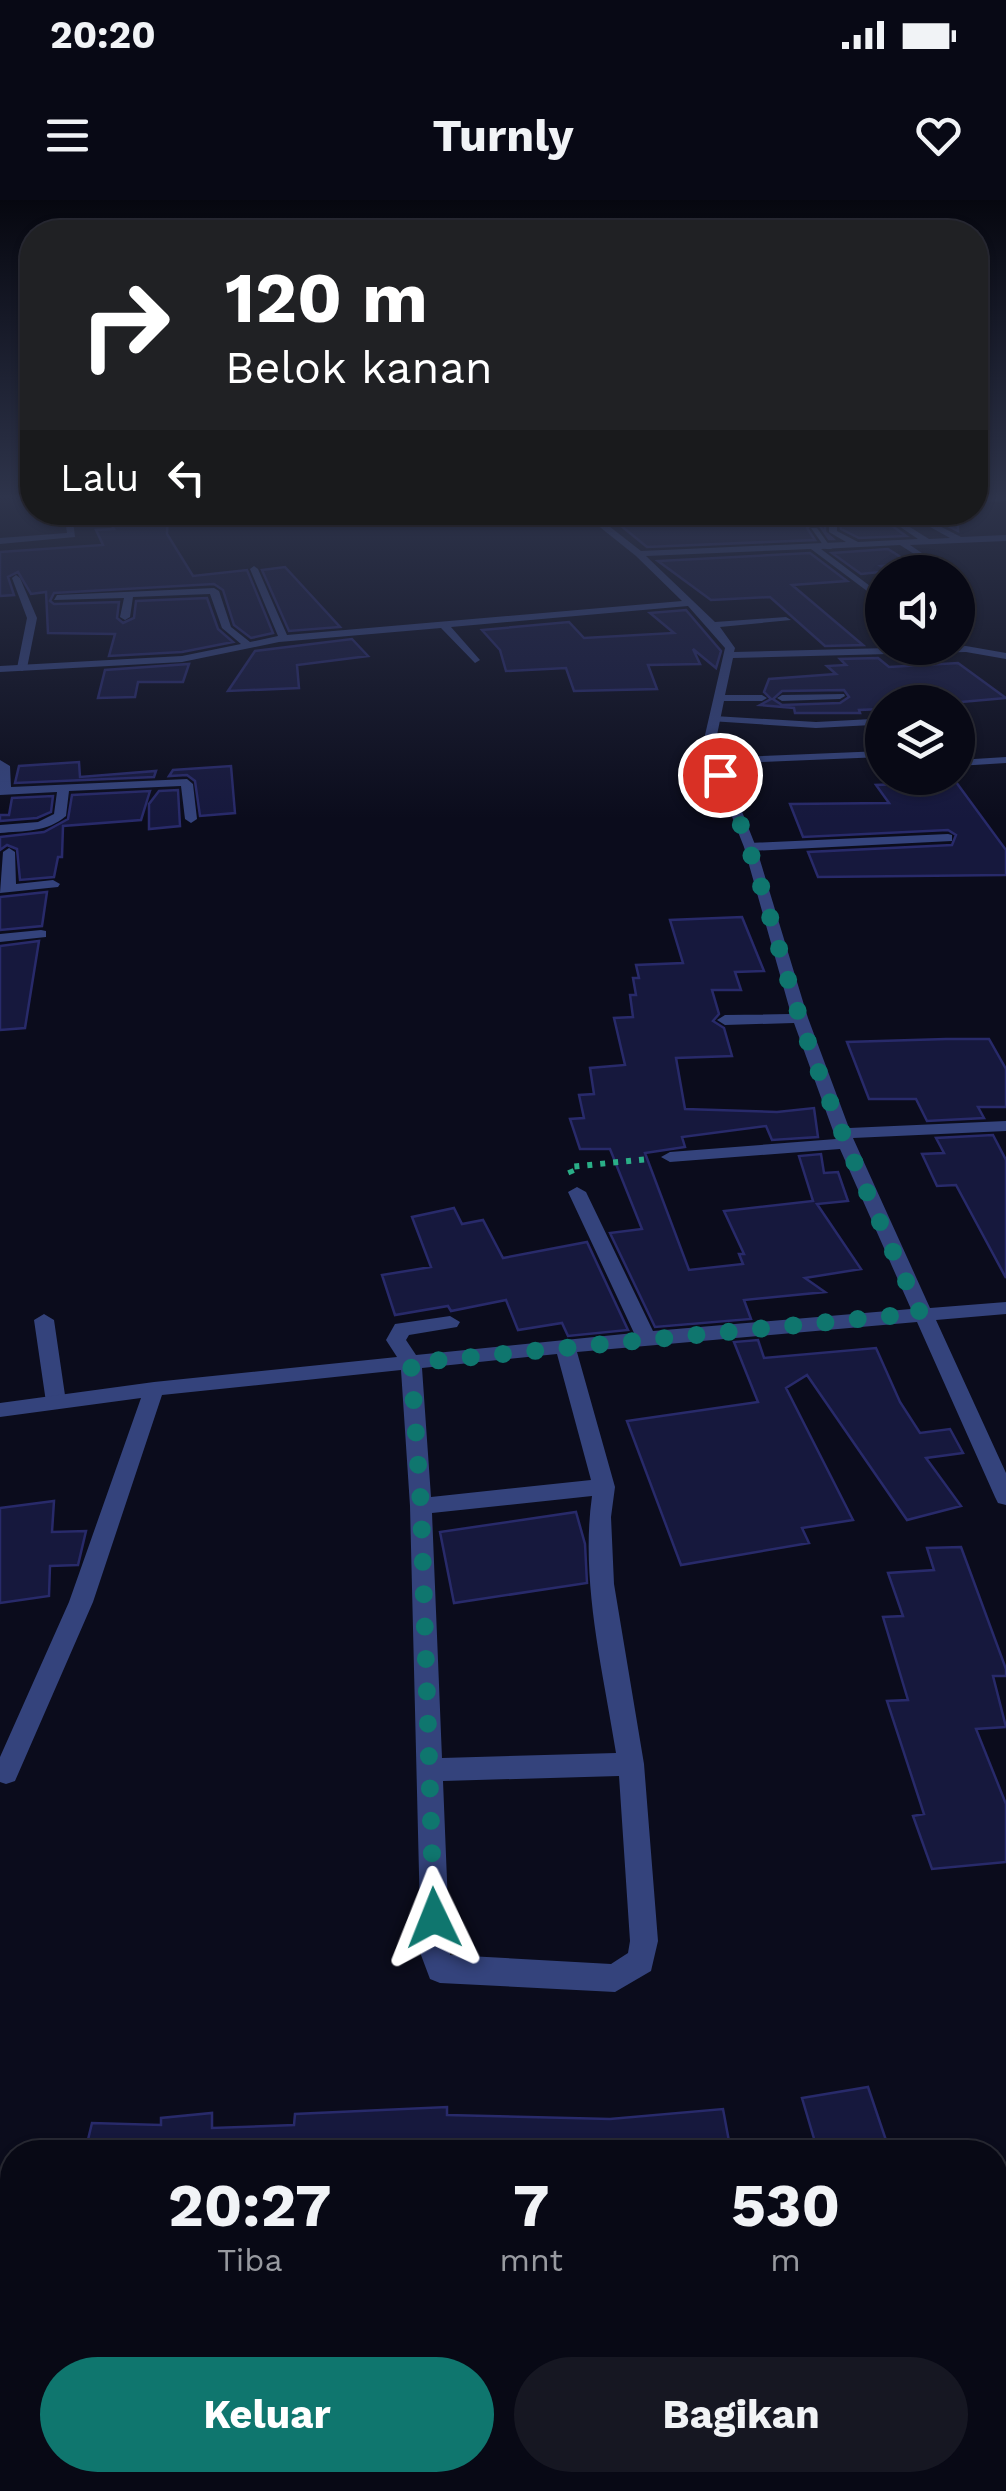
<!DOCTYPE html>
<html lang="id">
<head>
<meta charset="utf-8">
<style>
	:root { --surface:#080915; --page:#161722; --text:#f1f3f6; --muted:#989aa0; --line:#292a34; --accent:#0f766e }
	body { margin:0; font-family:"Work Sans",sans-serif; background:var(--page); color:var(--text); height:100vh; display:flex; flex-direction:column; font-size:38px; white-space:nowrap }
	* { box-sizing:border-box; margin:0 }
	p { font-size:32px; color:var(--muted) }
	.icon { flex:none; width:55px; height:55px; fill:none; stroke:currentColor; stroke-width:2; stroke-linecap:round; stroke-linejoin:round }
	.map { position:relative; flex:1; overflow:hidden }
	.side { position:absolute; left:0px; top:1940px; width:1008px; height:352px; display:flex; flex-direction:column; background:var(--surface); border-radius:40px 40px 0 0; box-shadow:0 2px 8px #0004,0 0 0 2px var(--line) }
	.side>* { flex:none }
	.guide { position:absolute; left:20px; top:20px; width:968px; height:305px; border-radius:40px; box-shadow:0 2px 8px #0004,0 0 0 2px var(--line); background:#202124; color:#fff; overflow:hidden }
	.fabs { position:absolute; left:865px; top:355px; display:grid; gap:20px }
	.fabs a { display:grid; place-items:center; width:110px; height:110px; border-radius:50%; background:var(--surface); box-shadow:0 2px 8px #0004,0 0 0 2px var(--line); font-size:50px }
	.pin { position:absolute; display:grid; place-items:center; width:85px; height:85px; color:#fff; margin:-42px; border:5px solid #fff; border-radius:50%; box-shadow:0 2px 10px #0007 }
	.me { position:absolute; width:110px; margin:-55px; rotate:358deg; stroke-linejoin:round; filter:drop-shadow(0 0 8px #0008) }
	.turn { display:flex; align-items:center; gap:35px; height:210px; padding:0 40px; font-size:45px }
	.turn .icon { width:130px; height:130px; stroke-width:2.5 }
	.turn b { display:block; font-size:70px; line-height:85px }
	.then { display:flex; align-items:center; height:95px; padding:0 40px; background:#0003; gap:20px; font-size:38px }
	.eta { display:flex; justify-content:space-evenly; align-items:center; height:170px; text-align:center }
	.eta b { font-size:60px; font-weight:700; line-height:70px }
	.cta { display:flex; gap:20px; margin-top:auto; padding:20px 40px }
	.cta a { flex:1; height:115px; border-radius:60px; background:var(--accent); color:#fff; font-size:40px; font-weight:700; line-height:115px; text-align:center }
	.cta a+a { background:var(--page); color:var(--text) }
	.status { display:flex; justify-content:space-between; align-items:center; height:70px; padding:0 50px; background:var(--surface); direction:ltr }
	.status svg { height:28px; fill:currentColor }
	header { display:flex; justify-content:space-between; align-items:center; height:130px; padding:0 40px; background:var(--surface); font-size:45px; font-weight:700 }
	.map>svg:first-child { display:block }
	.building { fill:#16183d; stroke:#282a6a; stroke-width:2.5; fill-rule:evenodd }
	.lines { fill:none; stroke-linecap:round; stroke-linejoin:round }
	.path { stroke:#2aaf87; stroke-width:6; stroke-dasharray:5 8; stroke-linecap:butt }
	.service { fill:#34437c; fill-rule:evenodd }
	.minor { fill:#34437c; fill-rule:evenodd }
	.route { stroke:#0f766e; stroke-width:18; stroke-dasharray:0 32.4 }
</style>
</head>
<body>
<div class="status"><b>20:20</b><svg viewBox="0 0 49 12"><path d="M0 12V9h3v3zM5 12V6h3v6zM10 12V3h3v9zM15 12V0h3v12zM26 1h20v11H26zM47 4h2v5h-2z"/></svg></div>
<header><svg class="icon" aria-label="menu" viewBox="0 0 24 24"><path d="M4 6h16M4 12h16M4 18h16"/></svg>Turnly<svg class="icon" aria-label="heart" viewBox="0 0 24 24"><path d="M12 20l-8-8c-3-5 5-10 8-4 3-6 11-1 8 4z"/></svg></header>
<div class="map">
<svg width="1006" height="2291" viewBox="0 0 1006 2291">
	<rect width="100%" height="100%" fill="#0b0c1c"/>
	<!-- building -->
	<path class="building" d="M130 312H168L167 334 193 376 247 370 273 433 251 438 234 425 223 390 214 384 54 393 50 401 54 404 119 402 117 418 123 423 134 418 136 401 207 398 218 429 233 442 182 452 109 456 115 434 48 433 46 392 31 394 18 372 8 377 14 395 0 396V352L103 345 96 330 114 329 109 321 129 319Z
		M604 312H957L958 331 924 314 890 320 891 325 906 336 859 338 841 329 839 319 831 317 825 322V332L833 339H829L820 326 811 324 807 328 815 340 647 347Z
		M888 349 910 363 881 366 890 371 861 374 832 353Z
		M810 353 847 381 792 385 863 445 825 446 770 397 711 400 658 361Z
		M285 367 340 427 289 431 262 370Z
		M686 410 721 451 716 468 693 449 700 464 648 465 657 489 574 491 566 468 506 471 500 450 482 430 569 422 584 438 674 433 650 413Z
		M352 439 368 456 297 465 299 488 228 491 255 451Z
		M878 458 889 467 958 463 1006 498 961 502H882V509L859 510 860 513H795L794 508 760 505 771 499 764 492 769 479 836 474 827 466 846 465 840 459ZM844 490 849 497 840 503 782 505 773 499 782 491Z
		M189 464 183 482H138L135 497 98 498 105 470Z
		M79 562 80 577 156 571 154 577 15 583 19 566Z
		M231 566 235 613 200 616 195 581 187 575 169 576 173 570Z
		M956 582 1006 650V675L818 677 808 652 952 645 956 635 948 630 803 637 790 604 889 603 876 585Z
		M178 590 180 626 149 629V604L159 591Z
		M150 591 141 620 63 626 62 657H58L54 677 20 680 17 649 7 645 0 650V637L44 632 68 619 72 595Z
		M53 596 51 612 37 618 0 621V615H9L12 598Z
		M47 692 42 726 0 730V697Z
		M742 717 764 771 735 772 741 790H712L719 814 713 821 724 828 732 856 676 858 685 909 777 912 814 908 818 937 772 940 766 926 682 937 685 947 645 953 689 1070 743 1064 739 1054H744L724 1011 813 1001 799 956 821 954 824 973 838 972 848 1001 817 1004 861 1069 805 1078 825 1092 744 1100 751 1119 655 1127 610 1033 642 1029 610 949H580L570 919 584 918 579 895 594 894 590 868 625 865 614 818 633 817 630 795H636L633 778H639L636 765 683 763 670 720Z
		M39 741 25 828 0 830V746Z
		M946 839H989L1006 869V907H978L984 918 927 921 916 899H869L847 842Z
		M993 935 1006 960V1078L956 985 937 986 922 954 944 953 936 938Z
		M454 1008 462 1024 483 1020 503 1058 587 1042 628 1130 568 1136 562 1123 518 1130 506 1100 451 1111 448 1106 395 1115 382 1075 431 1067 412 1017Z
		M758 1140 764 1158 876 1148 900 1202 920 1233 950 1229 963 1253 926 1258 961 1306 907 1320 807 1175 786 1188 853 1320 802 1328 809 1343 681 1365 627 1221 758 1202 734 1142Z
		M54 1301 52 1332 86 1331 78 1365 50 1366 49 1396 0 1403V1308Z
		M576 1312 585 1344 587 1383 454 1403 440 1332Z
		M961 1347 1006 1469V1476H993L1006 1527 976 1529 1006 1604V1662L932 1669 913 1616 924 1614 887 1501 908 1500 883 1417 903 1416 888 1373 934 1370 927 1348Z
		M868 1887 890 1952H818L802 1898Z
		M447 1907V1915L610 1919 723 1909 731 1952H85L92 1923 161 1925V1918L212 1913V1928L294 1925 295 1914Z"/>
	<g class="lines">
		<!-- path -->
		<path class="path" d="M572 974 569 967 649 959"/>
		<!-- service -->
		<path class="service" d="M64 312H72L75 337 0 344V338L67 333Z
			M811 328H817L832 349H826Z
			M16 375 20 378 37 418 27 468 22 471 17 468 27 418 12 378Z
			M714 516 816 522 872 519 878 522 872 525 816 528 710 521 709 519Z
			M882 551V557L716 564 710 561 716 558Z
			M1006 557V563L958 566V560Z
			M948 634 952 635V641L750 651 744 647 750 643Z
			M44 1114 54 1120 66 1202 56 1209 46 1202 34 1120Z"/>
		<!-- minor -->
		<path class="minor" d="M1006 298V301L975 303V299Z
			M581 312H591L641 351 846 342 829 332V322L833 320 837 322V331L858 342 918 339 893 322 924 318 961 337 1006 335V341L910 345 944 368 942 372 900 345 821 349 870 386 867 391 811 349 646 356 715 422 786 417 791 420 720 427 735 448 734 452 966 446 1006 453V459L966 452 733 458 725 495H762L767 498 762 501H724L717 535 722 561 756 647 808 818 849 928 1006 921V931L853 938 930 1108 1006 1102V1114L936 1120 1006 1273V1305L998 1303 995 1297 917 1122 577 1152 615 1287 611 1317 614 1384 644 1564 658 1741 651 1771 615 1792 440 1783 430 1779 421 1755 410 1306 401 1170 162 1195 93 1402 15 1581 6 1584 0 1582V1557L69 1402 141 1198 0 1217V1203L154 1182 397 1157 386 1140 395 1124 450 1116 460 1122 457 1127 409 1135 406 1140 416 1155 634 1133 568 992 577 987 586 992 653 1131 911 1109 840 949 670 962 661 957 670 952 836 939 794 823 725 825 717 820 725 815 791 814 744 647 710 561 705 535 725 448 688 406 451 427 480 460 475 463 441 428 279 442 182 462 0 472V466L182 456 241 444 222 428 210 394 133 397 130 417 125 420 120 417 124 398 54 400 57 395 214 388 219 391 231 427 250 442 278 436 250 369 254 366 258 369 287 435 682 401 636 356ZM923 323 950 338 929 339 905 324ZM557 1154 591 1280 431 1297 422 1168ZM592 1296C580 1381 603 1470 616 1553L442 1558 432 1313ZM619 1576 630 1741 628 1753 611 1764 450 1755 443 1581Z
			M844 494 845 496 840 499 782 501 777 498 782 495Z
			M0 560 10 566 11 587 187 579 193 584 197 619 191 623 185 619 181 586 69 591 66 616C48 632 23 631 0 633V625L38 622 54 614 57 592 0 595Z
			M9 648 15 652 16 684 53 680 60 684 58 687 0 693 3 652Z
			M41 730 46 731V737L0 742V734Z
			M0 2004H12V2036H0Z
			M59 2280H177L173 2291H55Z
			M310 2280H346V2291H310Z
			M901 2280H937L939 2291H903Z"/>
	</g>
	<!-- sky -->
	<linearGradient id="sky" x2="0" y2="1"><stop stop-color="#06070f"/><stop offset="0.48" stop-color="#2e344b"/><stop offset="1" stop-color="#2e344b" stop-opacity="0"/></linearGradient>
	<rect width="1006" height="619" fill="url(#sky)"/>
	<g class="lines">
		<!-- route -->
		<path class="route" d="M434 1718 421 1306 411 1163 920 1113C877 1015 832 917 799 815 773 735 756 651 720 575"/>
	</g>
</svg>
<div class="fabs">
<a><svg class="icon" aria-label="sound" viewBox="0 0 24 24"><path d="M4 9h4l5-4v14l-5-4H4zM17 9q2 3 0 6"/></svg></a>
<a><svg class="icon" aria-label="layers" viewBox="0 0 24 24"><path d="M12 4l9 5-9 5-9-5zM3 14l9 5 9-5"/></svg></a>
</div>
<div class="pin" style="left:720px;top:575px;background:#d93025"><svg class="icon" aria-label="arrive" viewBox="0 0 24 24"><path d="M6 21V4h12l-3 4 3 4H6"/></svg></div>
<svg class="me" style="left:434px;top:1718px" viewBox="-20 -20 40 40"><path d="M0-17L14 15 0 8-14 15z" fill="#0f766e" stroke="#fff" stroke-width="4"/></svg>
<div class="guide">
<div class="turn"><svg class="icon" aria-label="right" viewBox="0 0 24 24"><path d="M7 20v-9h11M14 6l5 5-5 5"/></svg><div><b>120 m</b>Belok kanan</div></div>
<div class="then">Lalu<svg class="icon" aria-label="left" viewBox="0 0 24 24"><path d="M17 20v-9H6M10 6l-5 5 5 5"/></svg></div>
</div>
<section class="side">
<div class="eta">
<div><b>20:27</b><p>Tiba</p></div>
<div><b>7</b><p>mnt</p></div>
<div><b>530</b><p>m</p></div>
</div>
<div class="cta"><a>Keluar</a><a>Bagikan</a></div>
</section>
</div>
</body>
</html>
